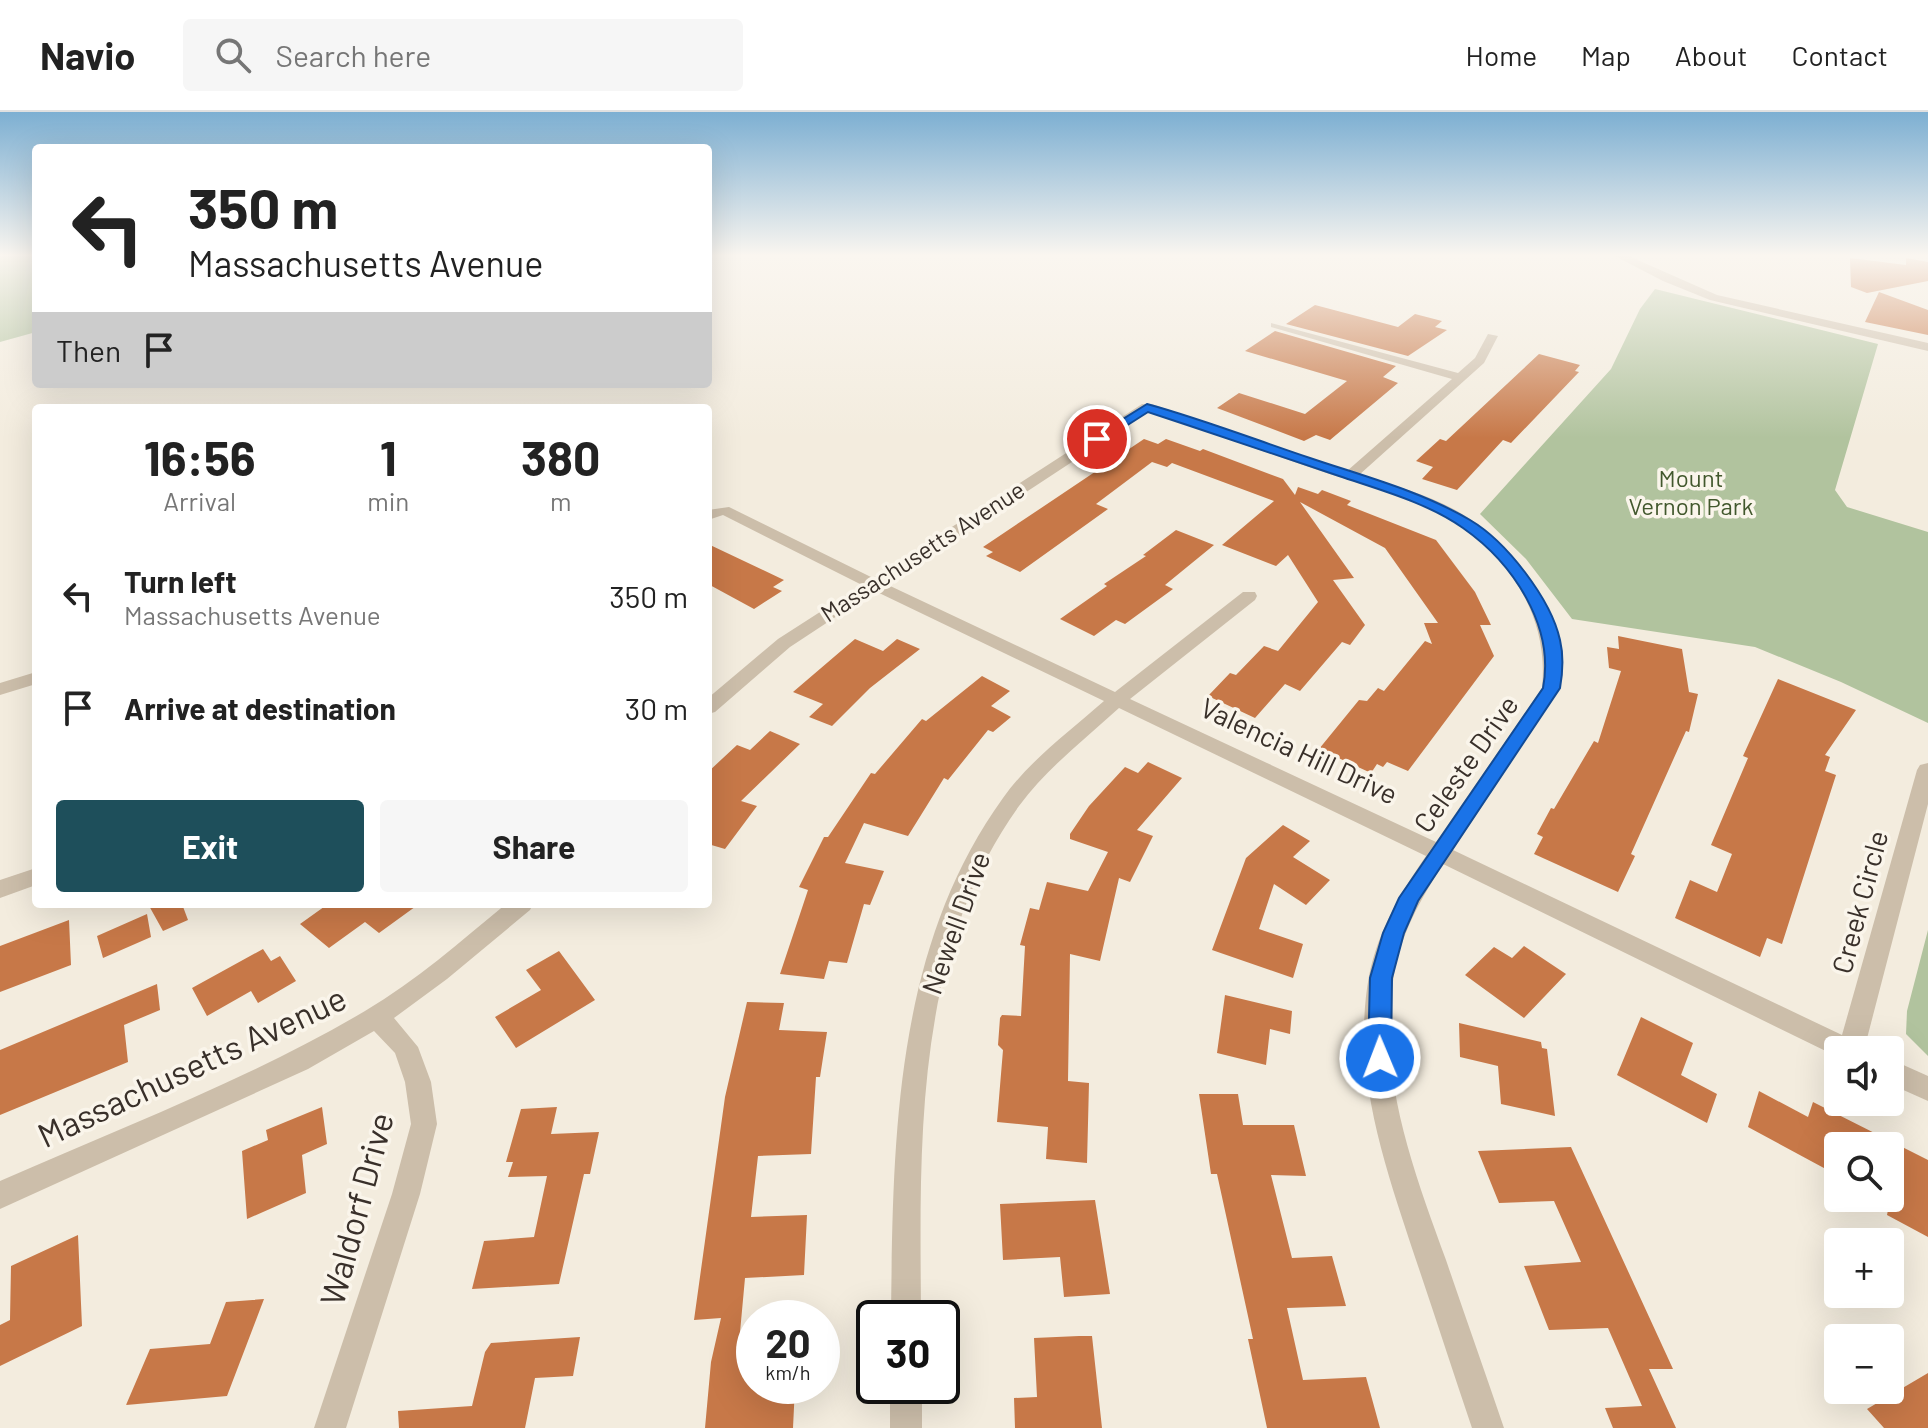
<!DOCTYPE html>
<html lang="en">
<head>
<meta charset="utf-8">
<style>
	:root { --surface:#fff; --page:#f6f6f6; --text:#222; --muted:#767676; --line:#e0e0e0; --accent:#1e4f5b }
	body { margin:0; font-family:Barlow,sans-serif; background:var(--page); color:var(--text); height:100vh; display:flex; flex-direction:column; font-size:30px; white-space:nowrap }
	* { box-sizing:border-box; margin:0 }
	p { font-size:26px; color:var(--muted) }
	.icon { flex:none; width:44px; height:44px; fill:none; stroke:currentColor; stroke-width:2; stroke-linecap:round; stroke-linejoin:round }
	.map { position:relative; flex:1; overflow:hidden }
	.details { position:absolute; left:32px; top:292px; width:680px; height:504px; display:flex; flex-direction:column; background:var(--surface); border-radius:8px; box-shadow:0 8px 32px #0002 }
	.details>* { flex:none }
	.hud { position:absolute; left:32px; top:32px; width:680px; height:244px; border-radius:8px; box-shadow:0 8px 32px #0002; background:#fff; color:var(--text); overflow:hidden }
	.buttons { position:absolute; left:1824px; top:924px; display:grid; gap:16px }
	.buttons a { display:grid; place-items:center; width:80px; height:80px; border-radius:8px; background:var(--surface); box-shadow:0 8px 32px #0002; font-size:40px }
	.speed { position:absolute; left:736px; top:1188px; display:flex; gap:16px; font-size:40px; font-weight:700; text-align:center }
	.speed>* { display:grid; place-content:center; width:104px; height:104px; border-radius:50%; background:var(--surface); box-shadow:0 8px 32px #0002; line-height:1 }
	.speed small { font-size:20px; font-weight:400 }
	.speed .limit { border:4px solid #111; border-radius:12px; background:#fff; color:#111 }
	.pin { position:absolute; display:grid; place-items:center; width:68px; height:68px; color:#fff; margin:-34px; border:4px solid #fff; border-radius:50%; box-shadow:0 2px 8px #0007 }
	.me { position:absolute; width:88px; margin:-44px; rotate:359deg; stroke-linejoin:round; filter:drop-shadow(0 0 6px #0008) }
	.turn { display:flex; align-items:center; gap:28px; height:168px; padding:0 24px; font-size:36px }
	.turn .icon { width:104px; height:104px; stroke-width:2.5 }
	.turn b { display:block; font-size:56px; line-height:68px }
	.then { display:flex; align-items:center; height:76px; padding:0 24px; background:#0003; gap:16px; font-size:30px }
	.eta { display:flex; justify-content:space-evenly; align-items:center; height:136px; text-align:center }
	.eta b { font-size:48px; font-weight:700; line-height:56px }
	.cta { display:flex; gap:16px; margin-top:auto; padding:16px 24px }
	.cta a { flex:1; height:92px; border-radius:8px; background:var(--accent); color:#fff; font-size:32px; font-weight:700; line-height:92px; text-align:center }
	.cta a+a { background:var(--page); color:var(--text) }
	ul { padding:0; list-style:none }
	li { display:flex; align-items:center; gap:24px; height:112px; padding:0 24px }
	li div { flex:1 }
	li b { display:block; font-size:30px }
	li em { font-style:normal }
	header { display:flex; align-items:center; gap:48px; box-sizing:border-box; height:112px; padding:0 40px; background:var(--surface); border-bottom:2px solid var(--line) }
	header strong { font-size:38px }
	nav { display:flex; gap:44px; margin-inline-start:auto; font-size:28px }
	.search { width:560px; height:72px; background:var(--page); display:flex; align-items:center; gap:20px; box-sizing:border-box; padding:0 28px; border-radius:8px; color:var(--muted); font-size:30px }
	.map>svg:first-child { display:block }
	.green { fill:#b1c39e }
	.building { fill:#c77848 }
	.lines { fill:none; stroke-linecap:round; stroke-linejoin:round }
	.street { fill:#ccbeaa; fill-rule:evenodd }
	.route { fill:#1a73e8; stroke:#114b97; stroke-width:2 }
	.labels { text-anchor:middle; stroke-width:7; stroke-linejoin:round; paint-order:stroke }
	.far-park-label { font-size:24px; fill:#42582d; stroke:#faf5eb }
	.far-street-label { font-size:24px; fill:#39302a; stroke:#faf5eb }
	.street-label { font-size:28px; fill:#39302a; stroke:#faf5eb }
	.near-street-label { font-size:34px; fill:#39302a; stroke:#faf5eb }
</style>
</head>
<body>
<header>
<strong>Navio</strong>
<div class="search"><svg class="icon" aria-label="search" viewBox="0 0 24 24"><circle cx="10" cy="10" r="6"/><path d="M15 15l6 6"/></svg>Search here</div>
<nav><a>Home</a><a>Map</a><a>About</a><a>Contact</a></nav>
</header>
<div class="map">
<svg width="1928" height="1316" viewBox="0 0 1928 1316">
	<rect width="100%" height="100%" fill="#f3ecde"/>
	<!-- green -->
	<path class="green" d="M0 142H36V220L0 230Z
		M1655 177 1878 232 1835 378 1847 395 1928 420V611L1841 570 1755 535 1572 507 1526 447 1480 402 1611 257 1640 197Z
		M1928 818V944L1906 922 1907 899Z"/>
	<!-- building -->
	<path class="building" d="M1850 146 1906 153V146L1928 150V169L1867 181 1851 175Z
		M1879 180 1928 198V223L1865 210Z
		M1315 193 1398 215 1415 202 1442 209 1435 215 1447 218 1408 244 1286 212Z
		M1275 219 1396 254 1383 265 1398 271 1330 328 1316 323 1304 329 1217 296 1239 281 1305 302 1347 269 1245 239Z
		M1539 242 1580 253 1575 259 1579 260 1511 331 1503 328 1457 378 1422 367 1433 355 1416 349 1440 327 1446 329Z
		M1144 327 1158 332 1166 327 1200 339 1203 337 1283 367 1295 383 1298 375 1318 382 1322 378 1351 389 1347 393 1436 428 1475 480 1491 513H1480L1494 544 1408 659 1387 650 1383 655 1377 652 1371 661 1319 637 1359 588 1367 589 1378 576 1384 579 1425 529 1432 532 1424 511H1438L1385 436 1300 390 1354 466 1333 468 1365 513 1350 533 1342 530 1300 579 1285 572 1255 606 1208 584 1230 561 1236 563 1264 534 1278 539 1318 490 1288 443 1276 454 1222 433 1274 389 1172 351 1167 355 1152 350 1096 392 1108 397 1020 460 986 444 993 440 983 435Z
		M1176 418 1214 433 1165 473 1173 477 1125 512 1116 508 1094 524 1060 507 1107 474 1104 472 1146 444 1143 443Z
		M708 432 784 468 773 475 782 479 754 497 708 472Z
		M1618 524 1682 537 1689 580 1698 582 1689 620 1686 619 1631 742 1635 744 1618 780 1534 742 1543 725 1537 722 1551 696 1554 697 1594 629 1598 631 1621 559 1609 556 1607 535 1619 537Z
		M855 527 883 539 897 527 920 537 870 576 832 614 809 605 823 592 793 580Z
		M982 564 1010 579 991 594 1011 605 993 620 988 618 948 668 944 666 908 724 864 711 845 751 884 759 870 793 864 792 847 851 829 849 824 867 780 862 808 778 799 775 824 725H828L871 661 875 662 922 607 926 609Z
		M1778 567 1856 598 1825 643 1830 645 1825 659 1836 663 1782 832 1767 826 1760 845 1675 806 1690 768 1717 780 1732 742 1711 733 1748 646 1743 644Z
		M770 619 800 632 741 689 757 694 725 737 708 732V660L737 633 750 638Z
		M1148 650 1182 666 1137 718 1153 724 1130 770 1119 766 1100 849 1070 842 1068 969 1089 971 1087 1051 1046 1047 1048 1015 997 1010 1003 938 998 933 1000 906 1002 903 1021 904 1025 834 1020 833 1030 796 1039 798 1047 770 1088 779 1108 740 1070 727V722L1089 694 1125 655 1138 661Z
		M1283 713 1310 729 1293 745 1330 768 1306 793 1274 772 1259 817 1303 832 1293 866 1212 838 1246 746Z
		M148 792H182L188 808 163 819Z
		M328 792H419L379 821 365 810 329 836 300 812Z
		M147 802 151 825 103 846 97 824Z
		M69 808 71 853 0 880V834Z
		M1524 834 1566 862 1524 906 1465 863 1494 835 1512 846Z
		M263 837 271 849 280 844 296 869 258 891 251 879 207 904 192 876Z
		M559 839 595 888 516 936 495 905 541 878 526 858Z
		M157 872 160 898 124 913 128 950 0 1003V938Z
		M1225 883 1292 899 1290 922 1270 917 1266 953 1217 941Z
		M747 890 784 891 779 918 827 920 820 965H816L811 1042 758 1044 751 1105 807 1103 804 1163 745 1166 738 1242 754 1241V1274H795L793 1316H705L711 1250 721 1206 694 1208 725 985Z
		M1641 905 1693 931 1681 963 1717 982 1707 1011 1617 963Z
		M1459 911 1541 930 1542 936 1547 937 1555 1004 1501 992 1498 954 1460 945Z
		M1759 979 1808 1005 1813 990 1928 1048V1125L1887 1103 1894 1067 1890 1065V1034H1838L1835 1062 1748 1015Z
		M1199 982H1238L1243 1013H1294L1306 1064 1271 1063 1292 1146 1332 1144 1346 1194 1287 1196 1303 1268 1366 1265 1380 1316H1267L1248 1227H1253L1217 1062H1211Z
		M322 995 327 1032 302 1043 306 1081 247 1107 242 1039 268 1028 266 1018Z
		M557 995 551 1022 599 1020 590 1062H584L559 1172 472 1177 484 1129 534 1125 547 1064 508 1065 513 1050H506L521 997Z
		M1571 1035 1673 1257H1649L1676 1316H1613L1605 1296 1642 1294 1608 1216 1549 1218 1524 1154 1581 1150 1554 1089 1499 1091 1478 1039Z
		M1095 1088 1110 1182 1064 1185 1060 1145 1003 1148 1000 1092Z
		M78 1123 82 1214 0 1254V1213L10 1208 11 1154Z
		M264 1187 227 1284 126 1293 150 1237 210 1232 226 1190Z
		M1079 1224H1092L1102 1316H1015L1014 1286 1037 1285 1034 1226Z
		M580 1225 573 1264 535 1266 525 1316H399L398 1299 472 1294 485 1240 491 1231Z
		M1928 1261V1316H1884L1867 1297Z"/>
	<g class="lines">
		<!-- street -->
		<path class="street" d="M1611 142H1624L1717 183 1928 231V239L1710 188 1663 169Z
			M1271 211 1458 261 1475 246 1488 222 1498 224 1484 251 1359 363C1392 373 1427 382 1457 399 1521 435 1566 503 1560 576L1453 738 1842 923 1917 658 1920 653 1928 651V692L1864 938H1838V945L1443 752C1421 787 1401 821 1394 863 1376 961 1413 1057 1446 1148 1465 1204 1485 1260 1504 1316H1472C1453 1260 1435 1204 1416 1148 1386 1057 1351 962 1369 864 1378 819 1401 780 1426 744L1119 596C1085 627 1046 657 1019 694 913 841 920 1034 921 1206H891C893 1027 894 837 1003 686 1029 649 1070 619 1104 589L875 479 790 535 715 600 708 602V586L778 527 862 473 723 403 708 408V398L729 395 873 466 1142 292H1152L1347 359 1452 267 1271 215ZM1148 300C1204 319 1260 338 1315 357 1355 371 1398 381 1436 400 1503 434 1550 500 1542 576L1436 730 1130 587 1255 488 1257 484 1255 480H1243L1115 580 886 472Z
			M36 560V572L0 583V571Z
			M36 756V773L0 786V768Z
			M506 792H533L530 798 447 867 394 906 418 935 431 970 437 1012 420 1082 346 1316H314L392 1082 411 1012 405 970 395 941 374 919 308 957 0 1097V1069C122 1015 250 967 365 899 416 869 461 829 506 792Z
			M1890 947 1928 964V989L1890 972Z
			M890 1274H922V1316H890Z"/>
	</g>
	<!-- sky -->
	<linearGradient id="sky" x2="0" y2="1"><stop stop-color="#7dafd2"/><stop offset="0.44" stop-color="#faf6f0"/><stop offset="1" stop-color="#faf6f0" stop-opacity="0"/></linearGradient>
	<rect width="1928" height="326" fill="url(#sky)"/>
	<!-- route -->
	<path class="route" d="M1147 292C1202 307 1256 328 1310 346 1363 364 1421 379 1470 408 1506 429 1551 487 1560 528 1564 545 1563 559 1560 576L1418 789 1404 821 1392 866 1391 946 1388 953 1380 956 1371 953 1368 946 1370 866 1383 821 1399 786 1543 576C1555 514 1513 451 1463 416 1428 391 1380 378 1339 364 1276 343 1212 321 1148 300L1101 330 1091 327Z"/>
	<g class="labels">
		<!-- far-park labels -->
		<g class="far-park-label">
			<text x="1691" y="375">Mount<tspan x="1691" dy="28">Vernon Park</tspan></text>
		</g>
		<!-- far-street labels -->
		<g class="far-street-label">
			<text transform="translate(923 440) rotate(-33)" y="8">Massachusetts Avenue</text>
		</g>
		<!-- street labels -->
		<g class="street-label">
			<text transform="translate(1299 639) rotate(25)" y="10">Valencia Hill Drive</text>
			<text transform="translate(1466 652) rotate(-55)" y="10">Celeste Drive</text>
			<text transform="translate(1860 790) rotate(-75)" y="10">Creek Circle</text>
			<text transform="translate(956 811) rotate(-70)" y="10">Newell Drive</text>
		</g>
		<!-- near-street labels -->
		<g class="near-street-label">
			<text transform="translate(192 955) rotate(-25)" y="12">Massachusetts Avenue</text>
			<text transform="translate(357 1097) rotate(-75)" y="12">Waldorf Drive</text>
		</g>
	</g>
</svg>
<div class="buttons">
<a><svg class="icon" aria-label="sound" viewBox="0 0 24 24"><path d="M4 9h4l5-4v14l-5-4H4zM17 9q2 3 0 6"/></svg></a>
<a><svg class="icon" aria-label="search" viewBox="0 0 24 24"><circle cx="10" cy="10" r="6"/><path d="M15 15l6 6"/></svg></a>
<a>+</a>
<a>−</a>
</div>
<div class="speed"><div>20<small>km/h</small></div><div class="limit">30</div></div>
<div class="pin" style="left:1097px;top:327px;background:#d93025"><svg class="icon" aria-label="arrive" viewBox="0 0 24 24"><path d="M6 21V4h12l-3 4 3 4H6"/></svg></div>
<svg class="me" style="left:1380px;top:946px" viewBox="-20 -20 40 40"><circle r="17" fill="#1a73e8" stroke="#fff" stroke-width="3"/><path d="M0-11L8 9 0 5-8 9z" fill="#fff"/></svg>
<div class="hud">
<div class="turn"><svg class="icon" aria-label="left" viewBox="0 0 24 24"><path d="M17 20v-9H6M10 6l-5 5 5 5"/></svg><div><b>350 m</b>Massachusetts Avenue</div></div>
<div class="then">Then<svg class="icon" aria-label="arrive" viewBox="0 0 24 24"><path d="M6 21V4h12l-3 4 3 4H6"/></svg></div>
</div>
<section class="details">
<div class="eta">
<div><b>16:56</b><p>Arrival</p></div>
<div><b>1</b><p>min</p></div>
<div><b>380</b><p>m</p></div>
</div>
<ul>
<li><svg class="icon" aria-label="left" viewBox="0 0 24 24"><path d="M17 20v-9H6M10 6l-5 5 5 5"/></svg><div><b>Turn left</b><p>Massachusetts Avenue</p></div><em>350 m</em></li>
<li><svg class="icon" aria-label="arrive" viewBox="0 0 24 24"><path d="M6 21V4h12l-3 4 3 4H6"/></svg><div><b>Arrive at destination</b></div><em>30 m</em></li>
</ul>
<div class="cta"><a>Exit</a><a>Share</a></div>
</section>
</div>
</body>
</html>
